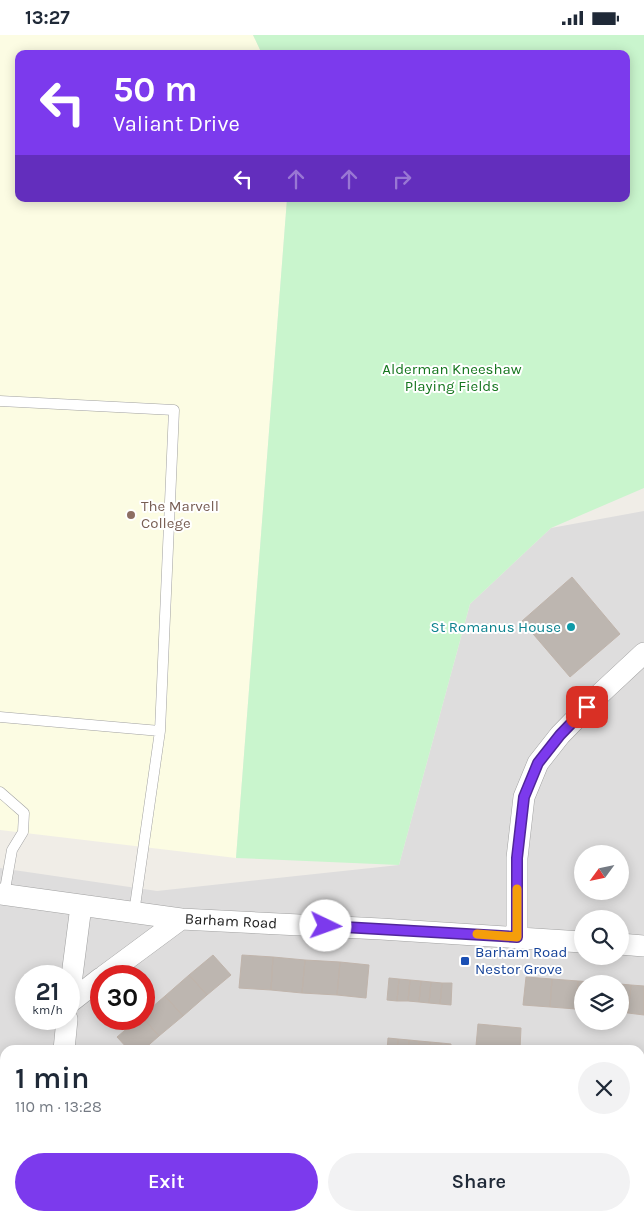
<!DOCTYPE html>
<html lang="en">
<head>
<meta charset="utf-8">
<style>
	:root { --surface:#fff; --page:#f2f2f3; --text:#1f2937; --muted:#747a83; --accent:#7c3aed }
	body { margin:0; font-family:Karla,sans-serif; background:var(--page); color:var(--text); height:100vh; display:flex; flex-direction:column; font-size:19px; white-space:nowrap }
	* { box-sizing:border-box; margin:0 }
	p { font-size:16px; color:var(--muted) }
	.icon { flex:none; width:28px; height:28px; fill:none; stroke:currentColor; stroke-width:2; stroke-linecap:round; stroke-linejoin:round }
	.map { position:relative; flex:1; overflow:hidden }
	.drawer { position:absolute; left:0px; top:1010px; width:645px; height:176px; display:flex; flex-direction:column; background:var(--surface); border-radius:15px 15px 0 0; box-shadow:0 2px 12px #0003 }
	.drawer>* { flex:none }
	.hud { position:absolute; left:15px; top:15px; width:615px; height:152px; border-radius:10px; box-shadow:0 2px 12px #0003; background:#7c3aed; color:#fff; overflow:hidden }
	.needle { width:32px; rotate:237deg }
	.fabs { position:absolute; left:574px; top:810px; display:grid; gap:10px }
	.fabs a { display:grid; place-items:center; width:55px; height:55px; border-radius:50%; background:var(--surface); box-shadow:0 2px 12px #0003; font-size:25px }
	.speed { position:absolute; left:15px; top:930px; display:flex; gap:10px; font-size:25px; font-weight:700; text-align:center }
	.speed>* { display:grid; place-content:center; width:65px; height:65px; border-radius:50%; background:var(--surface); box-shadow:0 2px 12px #0003; line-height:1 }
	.speed small { font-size:12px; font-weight:400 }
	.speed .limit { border:8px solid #d22; background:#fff; color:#111 }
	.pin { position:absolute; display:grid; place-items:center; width:42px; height:42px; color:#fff; margin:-21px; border-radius:10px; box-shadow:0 2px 8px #0006 }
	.me { position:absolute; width:55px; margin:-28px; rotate:93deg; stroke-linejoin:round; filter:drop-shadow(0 0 4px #0008) }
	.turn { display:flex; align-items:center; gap:18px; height:105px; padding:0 15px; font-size:22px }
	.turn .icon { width:65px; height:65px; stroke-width:2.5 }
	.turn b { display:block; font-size:35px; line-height:42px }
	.lanes { display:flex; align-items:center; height:48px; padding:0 15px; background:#0003; justify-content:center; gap:25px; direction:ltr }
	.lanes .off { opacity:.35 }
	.round { display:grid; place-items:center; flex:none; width:52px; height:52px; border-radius:26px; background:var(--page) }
	.head { display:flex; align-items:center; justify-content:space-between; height:85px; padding:0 15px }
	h1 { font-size:30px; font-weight:600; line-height:38px }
	.cta { display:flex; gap:10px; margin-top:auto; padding:10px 15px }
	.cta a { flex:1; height:58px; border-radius:30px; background:var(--accent); color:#fff; font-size:20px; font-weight:600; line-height:58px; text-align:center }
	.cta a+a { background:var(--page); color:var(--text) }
	.status { display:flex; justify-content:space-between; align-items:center; height:35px; padding:0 25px; background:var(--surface); direction:ltr }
	.status svg { height:14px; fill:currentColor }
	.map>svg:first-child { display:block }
	.residential { fill:#dedddd; fill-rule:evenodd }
	.education { fill:#fcfce3 }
	.park { fill:#c9f5cd }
	.building { fill:#bdb6b0; stroke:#c0b4ab }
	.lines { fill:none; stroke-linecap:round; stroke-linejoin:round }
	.lane-casing { stroke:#a1a1a1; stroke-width:11 }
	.street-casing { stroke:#a1a1a1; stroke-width:22 }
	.lane { stroke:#fff; stroke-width:10 }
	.street { stroke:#fff; stroke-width:21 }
	.route-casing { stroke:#51269a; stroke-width:12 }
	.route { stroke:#7c3aed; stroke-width:9 }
	.slow { stroke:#f59e0b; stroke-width:9 }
	.education-dot { fill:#8d6e63; stroke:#fff; stroke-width:2 }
	.culture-dot { fill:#0f9aa8; stroke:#fff; stroke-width:2 }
	.transit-dot { fill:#1a4fb4; stroke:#fff; stroke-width:2 }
	.labels { text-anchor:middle; stroke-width:4; stroke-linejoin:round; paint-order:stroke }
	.park-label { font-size:15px; fill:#16761f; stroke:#fff }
	.education-label { font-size:15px; fill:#785e54; stroke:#fff; text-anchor:start }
	.culture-label { font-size:15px; fill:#0d838f; stroke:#fff; text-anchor:end }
	.street-label { font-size:15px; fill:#202020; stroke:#fff }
	.transit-label { font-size:15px; fill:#164399; stroke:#fff; text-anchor:start }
</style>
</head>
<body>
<div class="status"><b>13:27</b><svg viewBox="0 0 49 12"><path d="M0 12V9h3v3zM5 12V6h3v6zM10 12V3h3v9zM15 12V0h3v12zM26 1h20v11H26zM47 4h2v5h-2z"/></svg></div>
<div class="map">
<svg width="644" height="1186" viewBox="0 0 644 1186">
	<rect width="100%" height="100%" fill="#f0ede7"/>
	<!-- residential -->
	<path class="residential" d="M644 476V1186H0V833L157 856 399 830 470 569 551 493ZM582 819H620V856H582ZM582 884H620V921H582ZM26 941H69V984H26ZM101 941H144V984H101ZM582 949H620V986H582ZM5 1015H640V1181H5Z"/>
	<!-- education -->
	<path class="education" d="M0 0H253L262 19H19V164H287L236 823 0 795Z"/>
	<!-- park -->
	<path class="park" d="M253 0H644V453L551 493 470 569 399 830 236 823 287 164H626V19H262Z"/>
	<!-- building -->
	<path class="building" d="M572 542 620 599 570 642 522 586Z
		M213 920 231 940 207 960 189 940Z
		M242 920 273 922 271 955 239 953Z
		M273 922 305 925 302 958 271 955Z
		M305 925 340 927 337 960 302 958Z
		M340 927 369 930 366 963 337 960Z
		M189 940 207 960 183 981 165 961Z
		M526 942 552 944 550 972 523 970Z
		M389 943 399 944 397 966 387 965Z
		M399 944 410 945 408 966H397Z
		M552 944 578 946 576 974 550 972Z
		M410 945 421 946 419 967 408 966Z
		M421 946 431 947 429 968 419 967Z
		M578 946 604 948V949H582V975L576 974Z
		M431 947 442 948 440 969 429 968Z
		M442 948H452L451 970 440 969Z
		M620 949 631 950 628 978 620 977Z
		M631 950 644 951V980L628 978Z
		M165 961 183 981 159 1001 144 984V979Z
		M138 984H144L159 1001 143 1015H129L117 1002Z
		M478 989 521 993 520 1014 476 1011Z
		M388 1003 398 1004 397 1015H387Z
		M398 1004 409 1005 408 1015H397Z
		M409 1005 419 1006V1015H408Z
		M419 1006 430 1007 429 1015H419Z
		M430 1007 441 1008 440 1015H429Z
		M441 1008 451 1009V1015H440Z
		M476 1011 520 1014V1015H476Z
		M640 1087 644 1088V1114L640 1113Z
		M89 1181H114L113 1186H88Z
		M304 1181H330V1186L304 1185Z
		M401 1181H444L443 1186H401Z"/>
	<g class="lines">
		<defs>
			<path id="lane" d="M0 366 174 375 160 696 134 878
				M0 682 160 696
				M0 757 24 778 23 797 12 815 4 860
				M640 1159H644"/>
			<path id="street" d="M0 859 181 884 381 894 582 907
				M517 902V823L524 762 538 728 560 700 601 658 644 618
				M620 909 644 911
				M104 941 181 884
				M69 964 81 871
				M69 968 101 943
				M64 1015 67 984
				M47 1186V1181"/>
		</defs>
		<!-- lane casing -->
		<use href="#lane" class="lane-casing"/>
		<!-- street casing -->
		<use href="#street" class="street-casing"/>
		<!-- lane -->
		<use href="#lane" class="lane"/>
		<!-- street -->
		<use href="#street" class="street"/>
	</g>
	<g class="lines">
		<defs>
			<path id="route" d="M326 891 517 902V823L524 762 538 728 560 700 587 672"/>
		</defs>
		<!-- route casing -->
		<use href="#route" class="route-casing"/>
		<!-- route -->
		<use href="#route" class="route"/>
		<!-- slow -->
		<path class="slow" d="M477 899 517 902V854"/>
	</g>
	<!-- markers -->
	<circle class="education-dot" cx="131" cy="480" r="5"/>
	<circle class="culture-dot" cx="571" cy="592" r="5"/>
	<rect class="transit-dot" x="460" y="921" width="10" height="10" rx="2.5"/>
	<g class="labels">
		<!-- park labels -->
		<g class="park-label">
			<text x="452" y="339">Alderman Kneeshaw<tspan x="452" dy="17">Playing Fields</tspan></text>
		</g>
		<!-- education labels -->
		<g class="education-label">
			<text x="141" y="476">The Marvell<tspan x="141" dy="17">College</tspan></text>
		</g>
		<!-- culture labels -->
		<g class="culture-label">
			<text x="561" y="597">St Romanus House</text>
		</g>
		<!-- street labels -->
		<g class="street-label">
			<text transform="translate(231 886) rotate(3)" y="5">Barham Road</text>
		</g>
		<!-- transit labels -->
		<g class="transit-label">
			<text x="475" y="922">Barham Road<tspan x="475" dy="17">Nestor Grove</tspan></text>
		</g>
	</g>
</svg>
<div class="fabs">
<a><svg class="needle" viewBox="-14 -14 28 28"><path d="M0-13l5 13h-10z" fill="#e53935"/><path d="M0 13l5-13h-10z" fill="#747a83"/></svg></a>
<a><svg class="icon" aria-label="search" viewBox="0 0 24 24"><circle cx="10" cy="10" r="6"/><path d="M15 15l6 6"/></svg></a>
<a><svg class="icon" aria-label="layers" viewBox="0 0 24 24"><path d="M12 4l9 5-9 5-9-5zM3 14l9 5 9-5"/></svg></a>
</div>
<div class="speed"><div>21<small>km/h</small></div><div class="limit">30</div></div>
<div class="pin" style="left:587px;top:672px;background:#d93025"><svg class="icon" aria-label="arrive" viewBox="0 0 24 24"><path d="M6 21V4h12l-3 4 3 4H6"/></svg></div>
<svg class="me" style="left:326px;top:891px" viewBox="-20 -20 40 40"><circle r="19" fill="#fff"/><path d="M0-13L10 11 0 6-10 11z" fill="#7c3aed"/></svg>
<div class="hud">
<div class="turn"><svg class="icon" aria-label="left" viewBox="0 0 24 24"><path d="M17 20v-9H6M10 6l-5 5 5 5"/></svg><div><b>50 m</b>Valiant Drive</div></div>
<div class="lanes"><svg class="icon" aria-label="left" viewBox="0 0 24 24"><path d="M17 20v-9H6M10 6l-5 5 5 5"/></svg><svg class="icon off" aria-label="ahead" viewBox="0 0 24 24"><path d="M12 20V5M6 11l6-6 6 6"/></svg><svg class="icon off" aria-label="ahead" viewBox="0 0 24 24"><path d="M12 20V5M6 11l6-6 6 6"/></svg><svg class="icon off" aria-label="right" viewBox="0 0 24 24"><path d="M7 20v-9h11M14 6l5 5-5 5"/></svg></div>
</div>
<section class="drawer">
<div class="head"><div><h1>1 min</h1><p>110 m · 13:28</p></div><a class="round"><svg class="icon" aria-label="close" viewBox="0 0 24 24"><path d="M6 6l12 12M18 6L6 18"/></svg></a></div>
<div class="cta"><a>Exit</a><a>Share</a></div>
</section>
</div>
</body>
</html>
